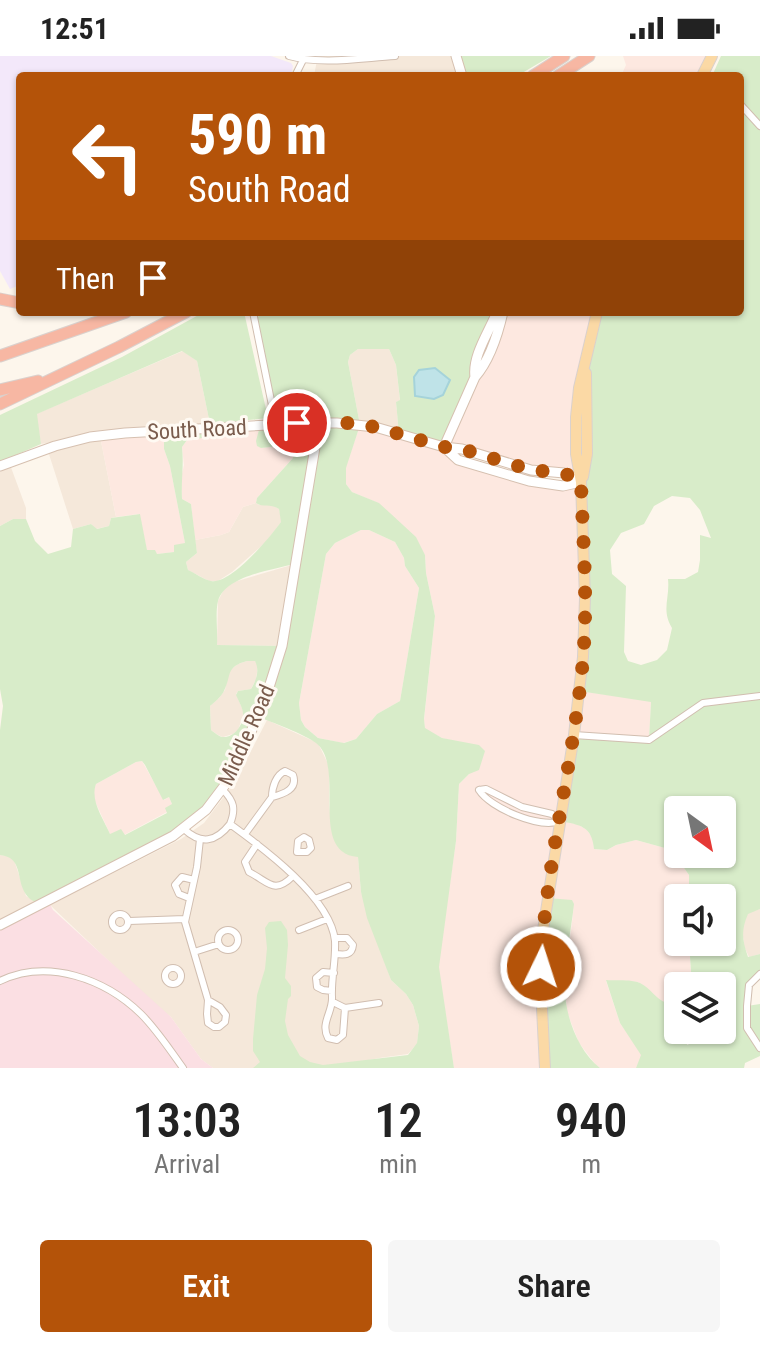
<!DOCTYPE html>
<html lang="en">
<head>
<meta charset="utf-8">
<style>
	:root { --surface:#fff; --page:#f6f6f6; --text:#222; --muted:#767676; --accent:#b45309 }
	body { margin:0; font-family:"Roboto Condensed",sans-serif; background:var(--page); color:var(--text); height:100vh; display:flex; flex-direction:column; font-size:30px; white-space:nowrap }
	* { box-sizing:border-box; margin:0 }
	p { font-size:26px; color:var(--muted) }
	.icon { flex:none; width:44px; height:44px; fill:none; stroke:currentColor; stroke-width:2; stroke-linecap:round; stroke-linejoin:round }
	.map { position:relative; height:1012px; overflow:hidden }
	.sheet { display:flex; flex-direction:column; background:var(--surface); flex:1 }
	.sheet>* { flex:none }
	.guide { position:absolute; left:16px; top:16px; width:728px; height:244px; border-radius:8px; box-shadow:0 2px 6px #0004; background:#b45309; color:#fff; overflow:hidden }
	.needle { width:52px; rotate:147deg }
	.fabs { position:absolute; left:664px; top:740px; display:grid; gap:16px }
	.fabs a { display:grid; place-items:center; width:72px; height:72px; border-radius:8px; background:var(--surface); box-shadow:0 2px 6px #0004; font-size:40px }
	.pin { position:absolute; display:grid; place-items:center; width:68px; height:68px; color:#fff; margin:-34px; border:4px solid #fff; border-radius:50%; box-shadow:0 2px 8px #0007 }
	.me { position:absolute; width:88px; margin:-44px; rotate:4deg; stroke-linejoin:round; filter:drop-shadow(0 0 6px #0008) }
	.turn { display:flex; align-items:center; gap:28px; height:168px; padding:0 40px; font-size:36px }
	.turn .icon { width:104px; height:104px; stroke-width:2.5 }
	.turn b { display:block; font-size:56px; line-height:68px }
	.then { display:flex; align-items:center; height:76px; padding:0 40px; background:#0003; gap:16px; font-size:30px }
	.eta { display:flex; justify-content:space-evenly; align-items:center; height:136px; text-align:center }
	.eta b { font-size:48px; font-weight:600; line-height:56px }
	.action { display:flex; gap:16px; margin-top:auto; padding:16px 40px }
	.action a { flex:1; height:92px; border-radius:8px; background:var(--accent); color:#fff; font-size:32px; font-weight:600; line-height:92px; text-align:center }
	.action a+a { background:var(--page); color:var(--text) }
	.status { display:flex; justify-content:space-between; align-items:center; height:56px; padding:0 40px; background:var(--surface); direction:ltr }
	.status svg { height:22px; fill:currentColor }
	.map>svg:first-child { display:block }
	.residential { fill:#f5e8da }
	.commercial { fill:#fde8e0; fill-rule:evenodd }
	.education { fill:#f3e8fa }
	.medical { fill:#fbdfe3 }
	.green { fill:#d8ecc9; fill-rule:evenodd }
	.water { fill:#bfe3e8; stroke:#a5d3da; stroke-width:2 }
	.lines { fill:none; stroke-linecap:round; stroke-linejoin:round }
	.street-casing { stroke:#d1beb0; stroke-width:8 }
	.secondary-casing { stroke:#d6c0b0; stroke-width:11 }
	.primary-casing { stroke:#dad1cd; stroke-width:12 }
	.highway-casing { stroke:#dad1cd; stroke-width:13 }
	.street { stroke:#fff; stroke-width:6 }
	.secondary { stroke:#fff; stroke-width:9 }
	.primary { stroke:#fbd9a5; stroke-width:10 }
	.highway { stroke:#f7b7a3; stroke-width:11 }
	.route { stroke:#b45309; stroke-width:14; stroke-dasharray:0 25.2 }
	.labels { text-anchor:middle; stroke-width:6; stroke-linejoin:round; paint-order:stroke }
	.street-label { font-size:22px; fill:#7a5c4d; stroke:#fffaf3 }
</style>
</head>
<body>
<div class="status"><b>12:51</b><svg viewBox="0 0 49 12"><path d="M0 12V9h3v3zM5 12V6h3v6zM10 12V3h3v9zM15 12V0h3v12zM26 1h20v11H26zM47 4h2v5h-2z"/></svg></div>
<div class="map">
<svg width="760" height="1012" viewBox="0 0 760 1012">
	<rect width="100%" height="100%" fill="#fdf6ec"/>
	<!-- residential -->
	<path class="residential" d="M320 0H456L462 20H314L317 4Z
		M358 293H389L396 309 400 345 396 346 399 378 360 369 348 306 350 299Z
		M183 295 197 305 210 368 125 372 41 388 36 358Z
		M100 380 116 461 111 462 109 470 96 473 91 468 73 473 47 392Z
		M9 406 26 452V463H13L0 470V410Z
		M256 447 259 449H272L279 453 282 465 266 486 232 516 218 525H209L188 514 186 506 197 497 195 484 221 479 229 476 243 451Z
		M295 508 282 590 217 589 218 545 225 531 234 526Z
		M247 605H255L258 610 256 623 251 633 238 635 236 638 244 657 238 674 233 678 223 681 218 679 211 674 210 650 219 642 225 634 229 615 238 608Z
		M267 664 318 687 329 710V748L332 777 358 800 361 836 391 924 406 938 413 949 419 970 417 988 408 998 379 1002 329 1012H213L201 1003 171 961 151 945 50 849 181 783 204 767 235 726Z
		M0 799 9 800 14 804 26 840 40 848 0 869Z
		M760 853V898L749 901 744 890 742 870 747 857Z"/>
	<!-- commercial -->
	<path class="commercial" d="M623 0H712L702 20H621L626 9Z
		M503 256H597L579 332 581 426 580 635 651 645 649 684 560 764 579 769 587 774 593 783 594 793 607 794 616 789 636 784 665 792 675 799 689 819V842H678V886H689L692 930 667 927 672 932 673 938 671 944 667 947 657 944 648 933 638 926 606 925 620 967 642 999 636 1012H600L596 1009 579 987 567 956 565 929 574 848 545 1012H454L438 911 456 785 459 728 469 718 450 684 442 682 425 673 424 664 435 560 426 517 425 499 378 447 352 436 346 428 345 413 360 369 444 390ZM446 391 580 426 529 425 458 404Z
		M260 370 261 392 290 389 294 393 293 402 257 442 256 447 243 451 229 476 221 479 195 484 191 448 182 443 181 422 184 409 182 391 187 384 196 382 216 372Z
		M164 375V393L170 410 185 487 174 496 157 498 147 495 139 458 116 461 100 380Z
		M361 474H369L395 486 404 502 405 510 419 532 400 645 377 658 356 683 343 687 318 682 305 671 301 664 299 647 326 498 335 487Z
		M142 705 164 744 169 741 172 748 167 756 124 779 110 778 93 741 94 733 96 728 136 706Z"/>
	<!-- education -->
	<path class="education" d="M0 0H271L291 7 293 10 291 20H20V229L10 233 0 215Z"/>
	<!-- medical -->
	<path class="medical" d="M50 848 53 854 171 961 201 1003 213 1012H0V874Z"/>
	<!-- green -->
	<path class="green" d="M456 0H551L517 20H462Z
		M721 0H760V853L748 858C741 874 742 884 748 901L760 898V918L749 929 747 950 760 948V1000L745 1007 744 1012H636L641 999 620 967 606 924C616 925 630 923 640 927 651 932 655 943 667 947L671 944C674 936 671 932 665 926L680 928V930H678V974H685L687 989 697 985 695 974H722V930H692L689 886H722V842H689V819L675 799 665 792 636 784 616 789 607 794 594 793C592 770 580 769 560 765L574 679 649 683 651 646 579 635 585 311 597 256H740V20H712ZM672 440 690 442 700 454 711 482 700 479V504L698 516 685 523H668C670 542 661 554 672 572L667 594 657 604 641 609 628 605 624 596 626 530 612 518 610 494 621 477 644 468 654 450ZM678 754H722V798H678Z
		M204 256H244L268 362 210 368 197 305 182 295 37 358 41 388 0 406V359L122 301Z
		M261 256H497L444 391 399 378 396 346 400 344 396 309 389 293H358L350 299 348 306 360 369 346 412V428L352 436 379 447 390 457 416 481 425 499 426 517 435 560 424 663 425 672 442 682 479 689 485 695 479 714 469 718 459 728 456 785 439 911 454 1012H253L260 1006 253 995V983L257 939 265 913 267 892 265 872 269 866 281 865 287 874 288 889 285 922 291 930V940L288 943 285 965 288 979 300 1000 310 1006 323 1009 408 999 417 987 419 970 413 949 406 938 391 924 367 862 361 836 358 801C307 797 347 711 316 687 306 679 270 665 258 661L242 699 196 764 40 848C9 838 30 802 0 799V674L3 650 0 633V470L13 463H26L35 485 48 498 71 491 73 473 91 468 97 473 109 470 111 462 140 458 147 494H155L157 498 174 496V489L185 487 170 410 164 393V375L216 372 217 380 187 384 182 391C184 409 181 425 182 443L191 448 197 497 186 506 188 514C195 517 204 524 211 525 231 529 270 481 281 466L279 453C270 447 263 452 256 447L257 442 293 402 294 393 290 389 261 392 257 390 256 385 260 370 275 369 255 266ZM361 474H369L395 486 404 502 405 510 419 532 400 645 377 658 356 683 344 687 318 682 305 671 301 664 299 647 326 498 335 487ZM294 508 282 590 217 589C218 575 215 558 218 545 225 520 272 514 294 508ZM247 605H255C260 615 256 624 251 633L238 635 236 639C238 644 243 652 243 658 244 668 234 682 223 681 219 681 214 676 211 674L210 650C215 646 221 641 224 635 232 619 225 611 247 605ZM142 705 145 709 163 744 169 741 172 748 165 752 167 757 125 779 121 773 110 778C103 762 90 745 96 728L136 706Z
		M548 842 572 844 574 848C571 875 565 902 565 929 564 957 577 994 600 1012H545L541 952Z"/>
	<!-- water -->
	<path class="water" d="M435 312 450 324 443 339 434 343 415 340 414 321 419 314Z"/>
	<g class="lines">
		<defs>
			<path id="street" d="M289 0C322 9 361 2 395 0
				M295 20 303 4
				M740 48 760 70
				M253 256 276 369
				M574 679 649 684 703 647 760 640
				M285 715 293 719C298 733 284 738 272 741 272 731 276 719 285 715Z
				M223 734C234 745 236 753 230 768 263 792 331 842 335 885 336 904 331 923 332 941 333 956 320 967 328 982L337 984 343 979 345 952 333 946
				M479 734C490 752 540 773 560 765
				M479 734 486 733 522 751 552 758 560 765
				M184 773C201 789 216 786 230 768
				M245 778 272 741
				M304 781 309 784 311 792 307 796H297L298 785Z
				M200 783 197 811 185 866 208 944 207 958 208 967 214 971H219L225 966 226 959 220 951 208 944
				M257 788 245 806 249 816C269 826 274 839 293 820
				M189 842 179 838 175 829 182 821 194 824
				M315 843 348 830
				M112 866a8 8 0 1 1 16 0a8 8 0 1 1-16 0Z
				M129 865 185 863
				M299 874 327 863
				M218 884a10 10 0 1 1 20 0a10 10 0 1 1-20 0Z
				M335 882H347L353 889C352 900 344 899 335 898
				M194 896 219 888
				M165 920a8 8 0 1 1 16 0a8 8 0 1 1-16 0Z
				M760 918 749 929 747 950V972L760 992
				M0 925C48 902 105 923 141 958 157 974 170 994 183 1012
				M332 935 323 934 317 931 316 922 323 916 334 917
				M345 952 379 947"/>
			<path id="secondary" d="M456 0 462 20
				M475 321C472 300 489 276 497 256
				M444 391 475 321C490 304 498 278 503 256
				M444 391 458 404 529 425 563 430 581 426
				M0 410 55 390 90 381 125 377 304 367H337L375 371 444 391 462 393 531 414 564 417 581 426
				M0 869 173 780 206 754 231 721 265 644 282 590 319 367"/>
			<path id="primary" d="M702 20 712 0
				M583 421 587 398 586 317
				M545 1012 541 932 543 874 574 679 583 601 585 542 581 426 576 398V361L579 332 597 256"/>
			<path id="highway" d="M533 20 564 0
				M558 20 589 0
				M0 243 20 247
				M0 300 126 256
				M0 334 38 325
				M0 348 119 291 186 256"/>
		</defs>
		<!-- street casing -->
		<use href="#street" class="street-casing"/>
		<!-- secondary casing -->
		<use href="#secondary" class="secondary-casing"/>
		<!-- primary casing -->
		<use href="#primary" class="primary-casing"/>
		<!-- highway casing -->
		<use href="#highway" class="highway-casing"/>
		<!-- street -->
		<use href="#street" class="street"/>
		<!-- secondary -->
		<use href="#secondary" class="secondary"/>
		<!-- primary -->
		<use href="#primary" class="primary"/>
		<!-- highway -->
		<use href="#highway" class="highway"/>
	</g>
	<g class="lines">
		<!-- route -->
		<path class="route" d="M297 367H348L375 371 444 391 462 393 531 414 564 417 581 426C583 485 588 545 583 603 574 706 545 808 541 911"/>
	</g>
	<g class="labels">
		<!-- street labels -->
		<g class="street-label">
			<text transform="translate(197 373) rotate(-3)" y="8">South Road</text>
			<text transform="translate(246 679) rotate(-66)" y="8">Middle Road</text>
		</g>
	</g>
</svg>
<div class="fabs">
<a><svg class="needle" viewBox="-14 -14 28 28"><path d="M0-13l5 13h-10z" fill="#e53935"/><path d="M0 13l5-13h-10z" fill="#767676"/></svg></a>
<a><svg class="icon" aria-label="sound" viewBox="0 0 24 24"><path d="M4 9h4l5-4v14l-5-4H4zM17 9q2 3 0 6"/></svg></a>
<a><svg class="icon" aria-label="layers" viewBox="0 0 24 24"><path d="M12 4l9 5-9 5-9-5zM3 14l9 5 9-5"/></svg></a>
</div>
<div class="pin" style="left:297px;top:367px;background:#d93025"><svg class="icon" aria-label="arrive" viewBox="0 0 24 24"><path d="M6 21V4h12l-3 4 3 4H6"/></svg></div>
<svg class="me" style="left:541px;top:911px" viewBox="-20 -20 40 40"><circle r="17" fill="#b45309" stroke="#fff" stroke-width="3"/><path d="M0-11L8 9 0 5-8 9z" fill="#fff"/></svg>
<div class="guide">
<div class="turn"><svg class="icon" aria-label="left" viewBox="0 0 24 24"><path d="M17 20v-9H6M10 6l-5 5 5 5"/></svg><div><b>590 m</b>South Road</div></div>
<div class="then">Then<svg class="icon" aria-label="arrive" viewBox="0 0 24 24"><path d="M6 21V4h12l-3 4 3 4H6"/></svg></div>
</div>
</div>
<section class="sheet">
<div class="eta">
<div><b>13:03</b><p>Arrival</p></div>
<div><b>12</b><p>min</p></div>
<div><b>940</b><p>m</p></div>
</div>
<div class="action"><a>Exit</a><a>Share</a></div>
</section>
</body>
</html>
